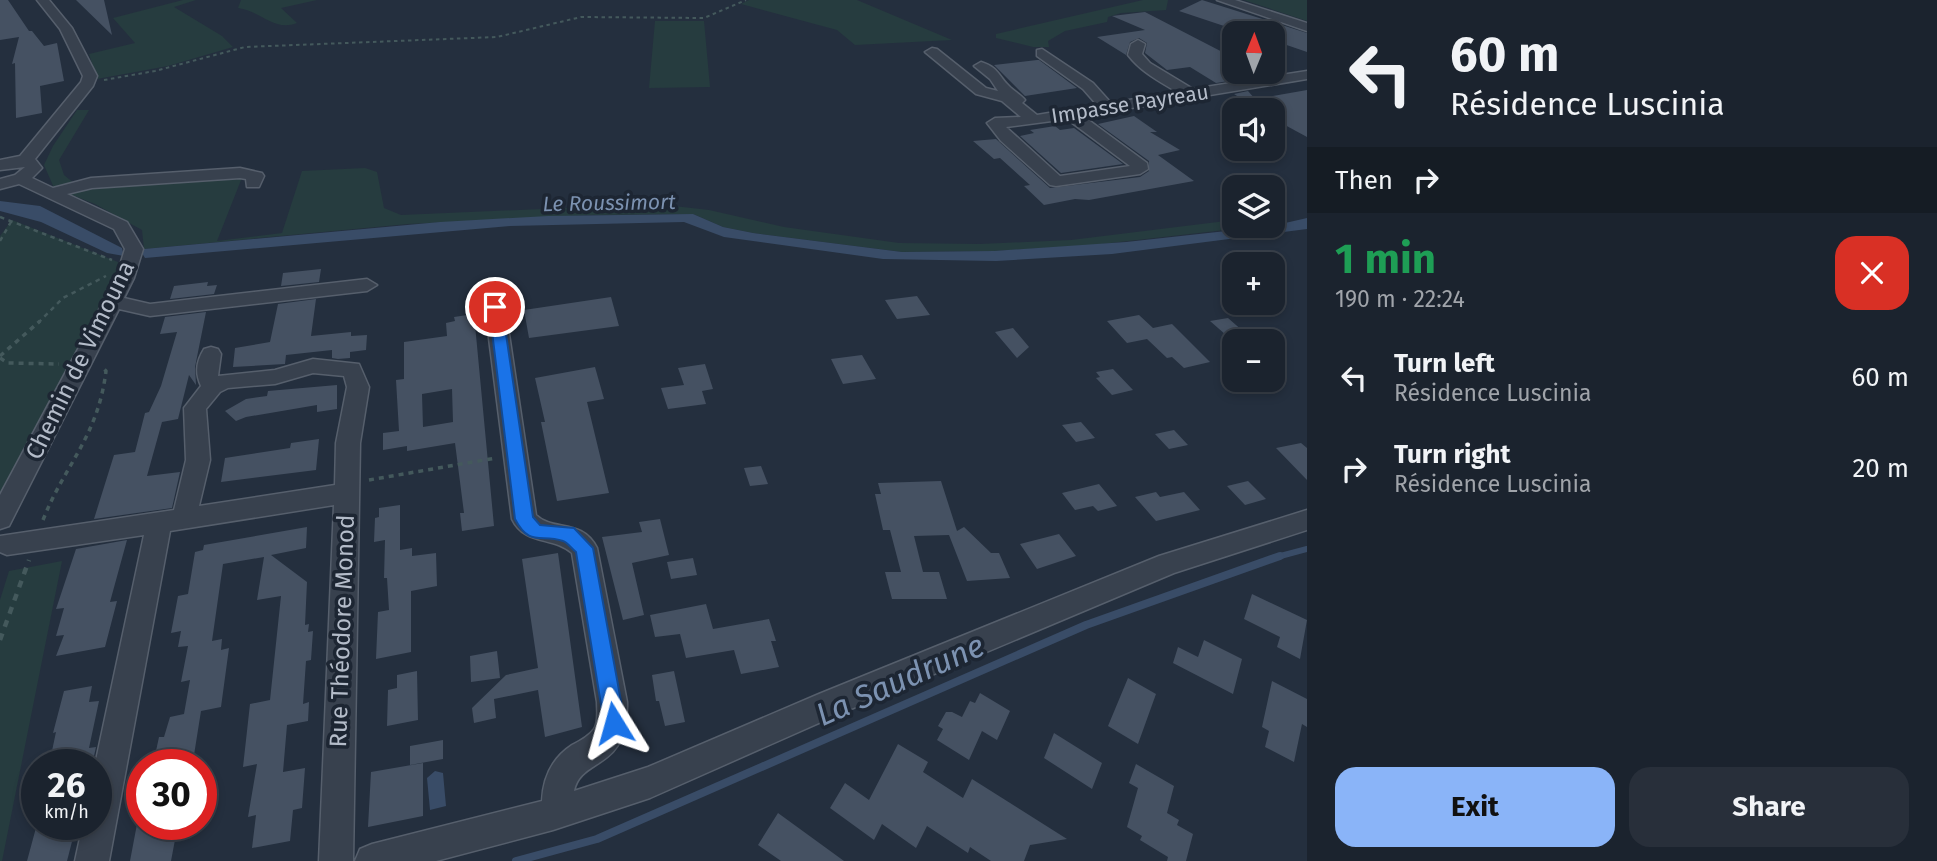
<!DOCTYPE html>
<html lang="en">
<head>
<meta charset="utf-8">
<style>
	:root { --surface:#1b232e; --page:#282f3a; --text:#f1f3f6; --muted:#a0a4aa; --line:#39404a; --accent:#8ab4f8 }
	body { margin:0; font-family:"Fira Sans",sans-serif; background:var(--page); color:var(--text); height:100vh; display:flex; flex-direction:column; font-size:26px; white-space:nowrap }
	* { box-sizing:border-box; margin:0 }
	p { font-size:23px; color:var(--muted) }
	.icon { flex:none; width:38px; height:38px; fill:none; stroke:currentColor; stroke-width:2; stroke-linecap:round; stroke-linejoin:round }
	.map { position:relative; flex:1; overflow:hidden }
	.panel { display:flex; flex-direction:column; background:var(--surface); width:630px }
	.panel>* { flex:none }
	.guide { background:#1b232e; color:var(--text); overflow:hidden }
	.needle { width:46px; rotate:1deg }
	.tools { position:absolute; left:1222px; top:21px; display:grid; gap:14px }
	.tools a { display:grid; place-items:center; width:63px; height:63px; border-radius:14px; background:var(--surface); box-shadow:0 4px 10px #0003,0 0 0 2px var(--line); font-size:35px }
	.speed { position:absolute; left:21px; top:749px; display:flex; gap:14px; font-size:35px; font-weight:700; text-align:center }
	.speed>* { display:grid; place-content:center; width:91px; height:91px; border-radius:50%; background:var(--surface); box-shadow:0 4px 10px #0003,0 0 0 2px var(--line); line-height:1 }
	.speed small { font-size:18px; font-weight:400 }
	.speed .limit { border:10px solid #d22; background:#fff; color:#111 }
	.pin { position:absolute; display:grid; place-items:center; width:60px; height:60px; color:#fff; margin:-30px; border:4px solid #fff; border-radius:50%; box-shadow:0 2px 7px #0007 }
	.me { position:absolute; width:77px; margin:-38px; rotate:352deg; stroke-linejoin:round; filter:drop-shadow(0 0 5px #0008) }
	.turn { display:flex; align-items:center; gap:24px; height:147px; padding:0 28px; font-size:32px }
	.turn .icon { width:91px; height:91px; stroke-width:2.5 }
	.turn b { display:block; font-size:49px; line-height:60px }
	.then { display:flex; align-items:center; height:66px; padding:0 28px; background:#0003; gap:14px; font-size:26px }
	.round { display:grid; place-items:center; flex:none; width:74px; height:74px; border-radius:21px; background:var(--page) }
	.summary { display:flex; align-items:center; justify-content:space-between; height:119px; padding:0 28px }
	h1 { font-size:42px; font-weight:700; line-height:52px; color:#1e9e55 }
	.cta { display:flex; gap:14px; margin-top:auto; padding:14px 28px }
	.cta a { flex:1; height:80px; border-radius:21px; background:var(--accent); color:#111; font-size:28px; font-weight:700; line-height:80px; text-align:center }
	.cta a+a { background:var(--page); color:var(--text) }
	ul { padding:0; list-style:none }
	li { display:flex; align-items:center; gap:21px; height:91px; padding:0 28px }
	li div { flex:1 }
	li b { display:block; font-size:26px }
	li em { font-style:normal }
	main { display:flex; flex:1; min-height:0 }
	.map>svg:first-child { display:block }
	.green { fill:#263c3f }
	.water { fill:#394c67 }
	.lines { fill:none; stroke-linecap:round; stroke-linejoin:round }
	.stream-far1 { stroke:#394c67; stroke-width:6 }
	.stream { stroke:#394c67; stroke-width:8 }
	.building { fill:#455162; fill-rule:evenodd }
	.minor-casing { stroke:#565f6c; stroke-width:3 }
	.path-far3 { stroke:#44595c; stroke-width:2; stroke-dasharray:3.5 3.5; stroke-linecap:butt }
	.path-far2 { stroke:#44595c; stroke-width:2.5; stroke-dasharray:4.5 4.5; stroke-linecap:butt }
	.path-far1 { stroke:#44595c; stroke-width:3.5; stroke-dasharray:5 5; stroke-linecap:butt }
	.path { stroke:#44595c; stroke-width:4.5; stroke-dasharray:7 7; stroke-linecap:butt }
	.minor { fill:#38414e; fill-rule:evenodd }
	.route { fill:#1a73e8; stroke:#114b97; stroke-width:2 }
	.labels { text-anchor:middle; stroke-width:7; stroke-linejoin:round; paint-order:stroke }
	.far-street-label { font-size:21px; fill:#b4bcc9; stroke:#1d2633 }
	.far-water-label { font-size:21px; font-style:italic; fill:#7c92b1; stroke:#1d2633 }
	.street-label { font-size:24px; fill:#b4bcc9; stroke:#1d2633 }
	.near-water-label { font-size:32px; font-style:italic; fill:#7c92b1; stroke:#1d2633 }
</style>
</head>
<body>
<main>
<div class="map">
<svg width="1307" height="861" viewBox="0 0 1307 861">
	<rect width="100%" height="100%" fill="#242f3e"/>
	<!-- green -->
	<path class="green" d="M183 0H196L174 7 222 36 233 47 168 66 97 79 89 54 135 43 113 18Z
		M241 0H317L281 8 297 23C274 32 261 11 238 8Z
		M749 0H857L952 40 855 45 837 30 741 4Z
		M1143 0H1168L1166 10 1121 13 1108 17 1107 22 1065 31 1048 41 1049 47H1033L996 38V34Z
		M1244 0H1307V21Z
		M655 21H704L710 87 649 88Z
		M77 110H89L59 160 64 175 75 184 243 175 217 241 282 233 302 171 365 168 377 172 384 208 401 215 656 204 709 210 784 227 899 243 980 244 1071 240 1234 220V226H1260L1093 245 994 251 902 252 753 233 723 227 693 214 592 215 408 224 144 249 142 230 95 204 54 188 44 165 53 146Z
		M12 220 118 262 117 278 0 497V236Z
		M62 561 2 861H0V600L9 571Z"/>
	<!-- water -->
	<path class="water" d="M0 201 40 206 122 248 124 256 107 253 41 222 0 211Z
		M693 214 723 227 753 233 902 252 994 251 1126 242 1272 226 1307 218V229L1112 254 996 261 883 259 724 237 684 222 510 226 145 258 142 253 144 249 440 222 548 216Z
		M435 771 443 773 446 806 430 810 427 778Z"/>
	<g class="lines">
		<!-- stream-far1 -->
		<path class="stream-far1" d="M1273 558 1307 549"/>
		<!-- stream -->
		<path class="stream" d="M516 861 597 839 1086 625 1280 556"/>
	</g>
	<!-- building -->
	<path class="building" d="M0 0H8L29 31H32L44 46 57 43 64 81 40 86 42 113 16 118 15 63 12 64 19 37 0 40Z
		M76 0H104L112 35Z
		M1202 0 1307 33V52L1272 40V33H1245L1179 11Z
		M1145 12 1234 58V65L1223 67 1235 80 1216 83 1190 67 1167 70 1145 53 1147 43 1139 38 1130 42 1126 55 1097 37 1145 30 1112 16Z
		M1037 60H1039L1077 88 1025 96 994 65Z
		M1307 90V137L1272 118V110H1259L1234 94 1248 91 1255 99Z
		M1134 116 1157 132H1150L1180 150 1158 155 1194 181 1089 200 1075 199 1044 205 1024 186 1030 185 1000 158 994 159 973 141 996 139 1050 188 1140 177 1149 171V161L1098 124Z
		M1055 126 1060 130 1074 128 1123 164 1061 173 1020 136 1034 133 1030 130Z
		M321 269 319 282 281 286 283 273Z
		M208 282 207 286 217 285 214 294 170 299 174 286Z
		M917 296 930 315 897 319 885 300Z
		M611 297 619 326 529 338 524 310Z
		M316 299 311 336 351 332V336L367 335 366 350 350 352V358L338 359 332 358V350L286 355 285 364 233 367 235 348 270 342 278 304Z
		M206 312 195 367 196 385 189 375 178 419 162 422 147 476 180 472 172 508 94 519 114 455 135 452 145 413 149 412 161 386 177 332 160 334 165 317Z
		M474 314 494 526 462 531 460 513H464L455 443 407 451V446L383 450V433L399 431 396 380 404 379V342L447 336 446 323 455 321 454 317ZM452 389 453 422 423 427 422 394Z
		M1139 315 1153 328 1172 324 1210 362 1184 368 1172 357 1167 358 1147 339 1127 343 1107 321Z
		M1228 318 1252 339 1234 342 1210 321Z
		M1013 328 1029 347 1017 358 995 332Z
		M862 355 876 379 843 384 831 359Z
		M705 364 713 389 702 391 706 404 668 409 661 388 684 385 678 368Z
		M595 367 604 399 587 402 609 493 557 501 541 422H545L535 378Z
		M1113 369 1133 390 1112 395 1096 378 1100 377 1096 372Z
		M337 385V409L317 412V405L246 417 236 421 225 411 246 399 267 396 268 391Z
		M1081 422 1095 438 1076 442 1062 425Z
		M1174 430 1188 445 1169 449 1155 434Z
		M319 439 316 470 221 482 225 458 290 448 291 443Z
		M1301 443 1307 448V480L1276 448Z
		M761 466 768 484 750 486 744 468Z
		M941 481 957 531 964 527 991 553H999L1010 578 967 581 949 535 914 536 923 572H939L947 599H892L885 572H901L890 530H883L875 494H881L878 483Z
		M1248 481 1266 499 1245 505 1227 486Z
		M1099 484 1117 506 1098 511 1093 506 1075 510 1062 493Z
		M1156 492 1160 497 1184 492 1200 510 1156 521 1135 497Z
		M400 505V550L412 548V556L436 553 437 586 411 591V652L376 659 378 612 389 610 387 578H384L385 540 374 542 375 518 379 517V508Z
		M660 519 669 555 632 563 644 615 623 620 602 537 642 532 639 522Z
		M307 527 306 548 271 555 307 582 305 625 309 624 308 632 313 631 311 660 306 661 303 704 309 702 308 721 287 725 283 772 305 768 302 808 293 810 290 841 252 848 256 815 248 817 257 764 243 767 250 704 270 700 281 596 257 600 264 557 223 564 212 641 222 639 221 650 229 648 221 707 201 711 194 755 188 756 187 765H153L159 737H164L170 717 184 714 190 680 181 682 188 646 178 647 181 631 171 633 178 596 188 594 195 552 203 550 204 545Z
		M1059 534 1076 556 1037 569 1020 544Z
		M127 540 110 602 117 601 105 647 56 656 64 635 56 636 64 608 56 609 76 549Z
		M558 553 582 727 545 737 538 690 494 699 496 718 474 723 472 708 506 675 538 668 522 559Z
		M693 558 697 575 671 579 667 562Z
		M1252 594 1307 620 1300 659 1277 647 1280 637 1244 619Z
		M706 604 713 629 769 619 776 641H771L779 667 741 674 734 650 686 658 680 634 655 637 650 615Z
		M1204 640 1242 659 1233 694 1173 663 1178 647 1198 657Z
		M497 651 500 678 471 682 470 656Z
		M417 671 418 720 387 726 388 690 397 688V675Z
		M674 671 685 722 665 726 659 701H656L652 675Z
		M1128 678 1156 694 1138 744 1108 726Z
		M1272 681 1307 699V727L1302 724 1294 762 1265 747 1269 731 1262 727Z
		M92 686 89 702 99 701 89 748 96 747 92 765H49L56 732 53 733 64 691Z
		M980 693 1010 711 997 740 982 731 969 760 937 740 943 729 938 726 946 712H952L962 717 970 701 975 703Z
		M1054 733 1102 763 1092 789 1044 758Z
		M443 740V759L410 765V746Z
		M898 744 928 762 923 772 963 798 972 779 1067 839 1030 845 1024 861H991L970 847 968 853 927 826 916 848 882 824 874 840 830 808 845 783 869 800Z
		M423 763V816L368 827 371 772Z
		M1136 764 1174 786 1167 813 1179 820 1177 825 1193 834 1186 861H1167L1168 857 1140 840 1142 836 1127 827 1138 788 1129 783Z
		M778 813 844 861H781L758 845Z
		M37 824H70L68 832 75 830 67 861H27Z
		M137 824H178L171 861H130Z"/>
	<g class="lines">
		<defs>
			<path id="minor" d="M37 0H49L72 28 97 76 93 86 35 159 42 168 32 178 53 188 91 178 240 168 262 173 264 176 259 187H247L246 179 240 178 92 188 67 194 127 222 143 249 134 278 124 298 150 304 367 279 377 285 367 291 150 316 119 309 9 526 0 529V495L116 278 125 249 114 229 19 184 0 189V179L15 175 25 167 0 170V160L20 156 81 82 83 76 60 29Z
				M1217 0H1235L1307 23V31Z
				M1138 40 1145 44 1142 54 1150 63 1193 89 1307 71V79L1083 116 1147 163 1148 169 1140 174 1056 186 1050 185 1001 141 987 123 995 118 1021 117 1002 101 976 94 925 52 932 48 937 49 986 88 998 91 990 79 974 66 981 62C997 67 998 74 1007 84 1012 90 1020 94 1025 100L1022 103 1037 115 1097 105 1083 89 1037 56V50L1042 49 1093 83 1111 103 1177 92C1159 81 1141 72 1128 55L1131 44ZM1067 119 1130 166 1060 176 1006 127Z
				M495 301 502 303 505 307 536 515C553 532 582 518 597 548L627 702C629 772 581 756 574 791L648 767 819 694 1159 556 1307 510V530L1174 573 839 714 650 798 553 830 436 861H355L360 849 372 844 542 801C543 778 552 758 572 745 580 741 589 736 594 729 599 722 597 711 597 702L572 553C553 536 525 546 512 519L485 307 488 303Z
				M211 347 218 349 221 354 218 376 275 370 313 359 359 364 369 387 360 443 353 861H319L334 505 170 531 109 861H75L83 824H96L95 765 144 535 7 555 0 552V536L174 510 186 460 184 408 201 386C195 373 196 362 204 349ZM313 373 344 376 347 387 336 443 335 485 199 506 210 460 206 409 220 392 228 388 275 384Z"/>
		</defs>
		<!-- minor casing -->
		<use href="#minor" class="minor-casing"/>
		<!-- path-far3 -->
		<path class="path-far3" d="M104 80 155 71 245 47 497 37 581 17 704 18 746 0"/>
		<!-- path-far2 -->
		<path class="path-far2" d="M0 217 112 260
			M0 241 12 220
			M38 323 63 298 106 276"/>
		<!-- path-far1 -->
		<path class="path-far1" d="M0 356 40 321
			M0 358 8 363 59 364
			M369 480 496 458
			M43 520C65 464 98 437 106 371L101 366"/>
		<!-- path -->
		<path class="path" d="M0 640 29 560"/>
		<!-- minor -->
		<use href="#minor" class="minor"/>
	</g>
	<!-- route -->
	<path class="route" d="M495 303 502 307 533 517 540 525 574 528 593 548 625 723 622 730 614 733 607 730 604 723 576 552C572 549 567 542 563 541 541 533 530 548 515 519L489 307Z"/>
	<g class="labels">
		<!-- far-street labels -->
		<g class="far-street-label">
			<text transform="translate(1130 104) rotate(-9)" y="7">Impasse Payreau</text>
		</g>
		<!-- far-water labels -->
		<g class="far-water-label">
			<text transform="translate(609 203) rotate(-1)" y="7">Le Roussimort</text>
		</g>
		<!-- street labels -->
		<g class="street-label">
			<text transform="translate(80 360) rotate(-64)" y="8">Chemin de Vimouna</text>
			<text transform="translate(342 631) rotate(-88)" y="8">Rue Théodore Monod</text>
		</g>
		<!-- near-water labels -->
		<g class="near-water-label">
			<text transform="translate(900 680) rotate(-24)" y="11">La Saudrune</text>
		</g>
	</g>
</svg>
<div class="tools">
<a><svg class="needle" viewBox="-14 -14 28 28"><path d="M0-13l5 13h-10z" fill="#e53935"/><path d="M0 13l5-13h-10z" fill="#a0a4aa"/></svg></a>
<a><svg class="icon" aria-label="sound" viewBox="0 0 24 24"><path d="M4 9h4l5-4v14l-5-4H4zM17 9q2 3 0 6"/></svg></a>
<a><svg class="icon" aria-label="layers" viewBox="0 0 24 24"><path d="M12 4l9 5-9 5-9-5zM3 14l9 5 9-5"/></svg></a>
<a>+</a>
<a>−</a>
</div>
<div class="speed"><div>26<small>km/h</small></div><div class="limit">30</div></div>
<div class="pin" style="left:495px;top:307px;background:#d93025"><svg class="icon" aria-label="arrive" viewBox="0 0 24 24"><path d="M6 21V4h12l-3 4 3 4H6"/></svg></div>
<svg class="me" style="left:614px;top:723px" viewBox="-20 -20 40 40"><path d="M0-17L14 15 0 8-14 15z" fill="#1a73e8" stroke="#fff" stroke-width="4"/></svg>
</div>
<section class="panel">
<div class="guide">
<div class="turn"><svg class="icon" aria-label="left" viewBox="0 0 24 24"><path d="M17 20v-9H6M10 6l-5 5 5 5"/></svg><div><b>60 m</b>Résidence Luscinia</div></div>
<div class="then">Then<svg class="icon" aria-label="right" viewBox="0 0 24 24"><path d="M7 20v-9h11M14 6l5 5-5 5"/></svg></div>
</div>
<div class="summary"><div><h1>1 min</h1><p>190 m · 22:24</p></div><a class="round" style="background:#d93025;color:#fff"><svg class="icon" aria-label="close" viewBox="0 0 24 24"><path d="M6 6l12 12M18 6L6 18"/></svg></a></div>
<ul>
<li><svg class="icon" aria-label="left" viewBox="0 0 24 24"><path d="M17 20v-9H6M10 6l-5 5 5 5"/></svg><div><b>Turn left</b><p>Résidence Luscinia</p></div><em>60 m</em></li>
<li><svg class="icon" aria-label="right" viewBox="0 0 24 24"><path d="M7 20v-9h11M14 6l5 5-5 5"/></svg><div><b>Turn right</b><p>Résidence Luscinia</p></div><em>20 m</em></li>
</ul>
<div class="cta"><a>Exit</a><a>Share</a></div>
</section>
</main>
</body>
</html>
